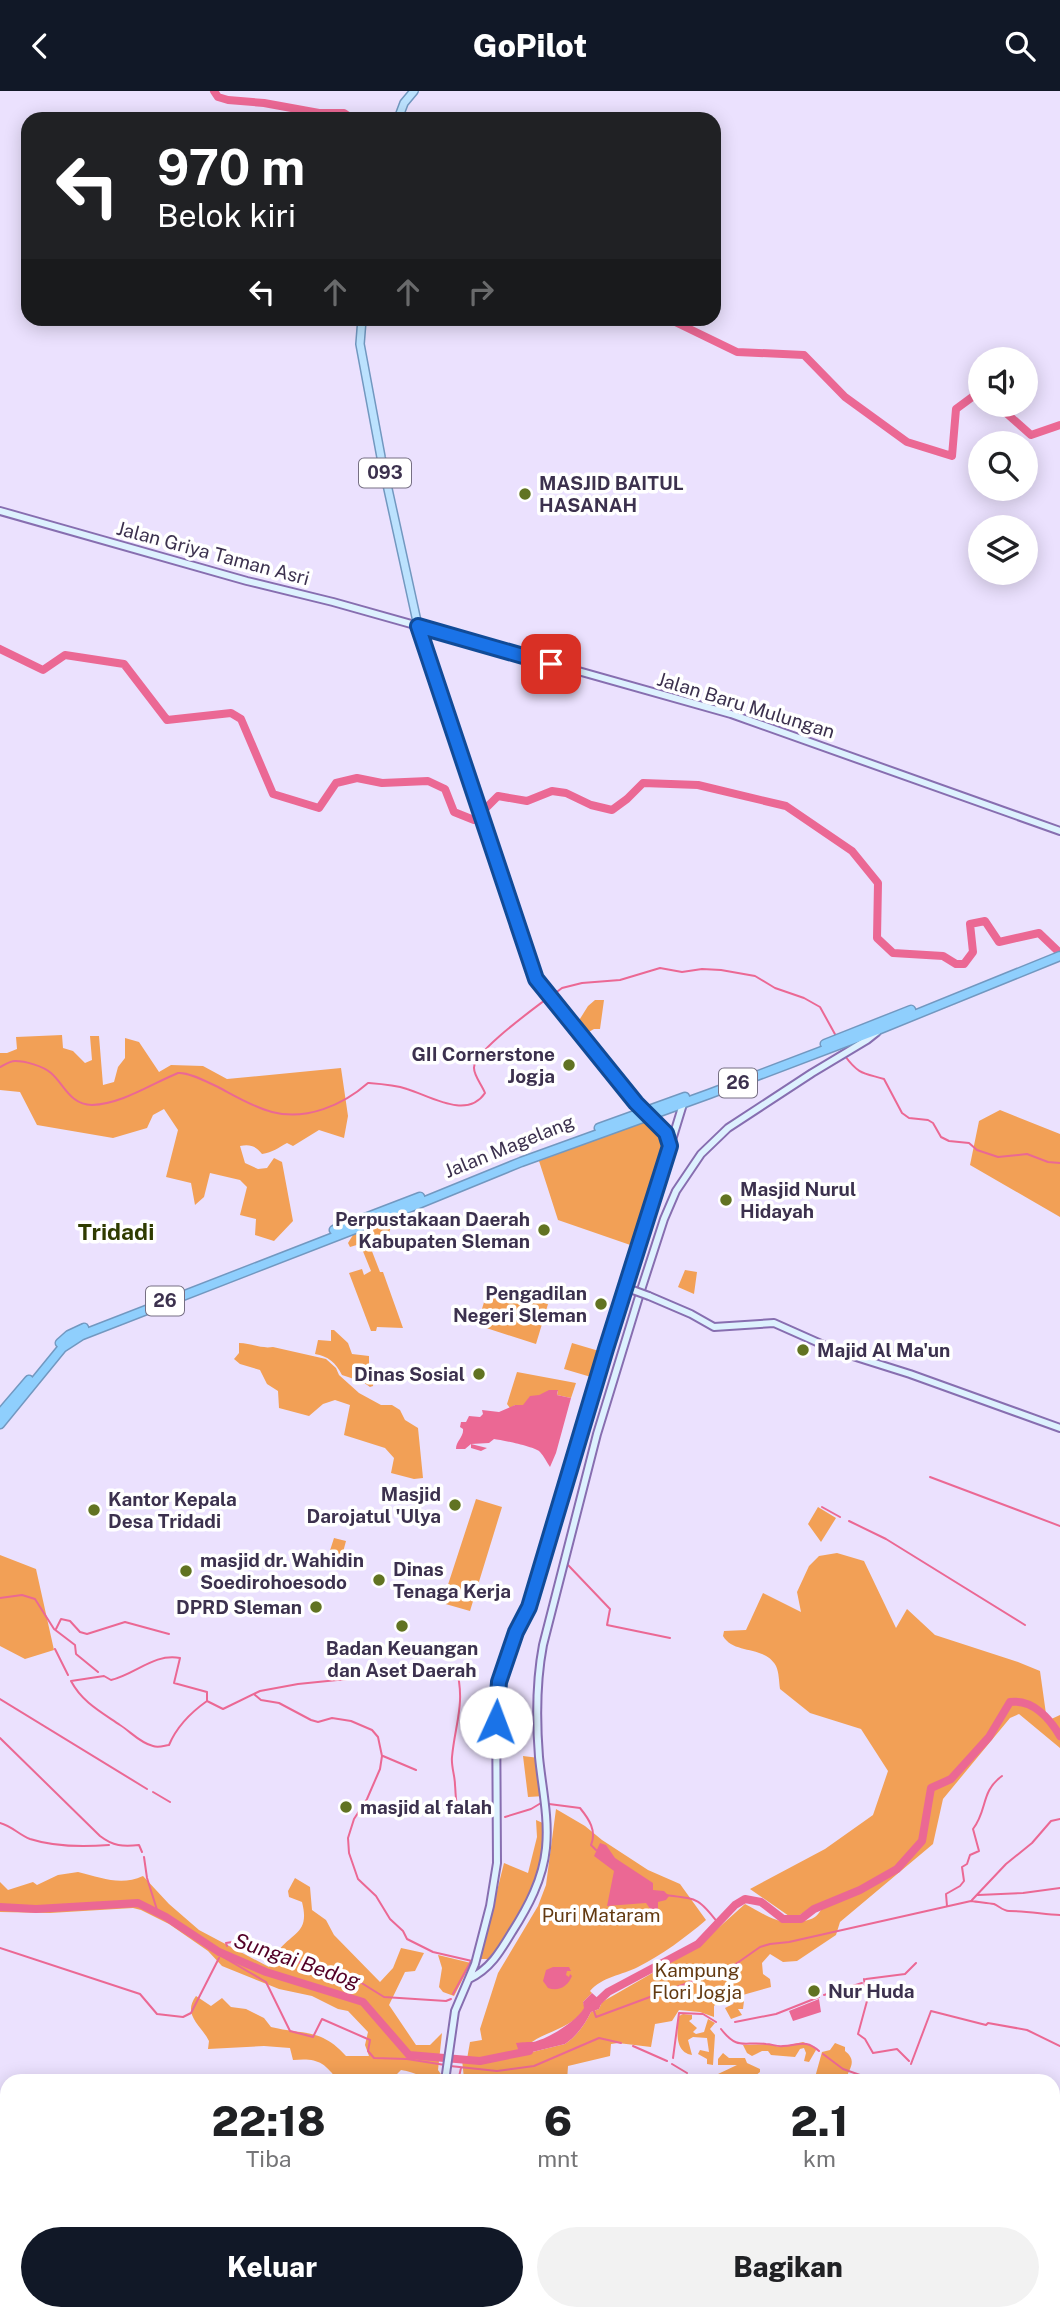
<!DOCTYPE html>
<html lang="id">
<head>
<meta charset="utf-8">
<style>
	:root { --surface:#fff; --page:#f2f2f2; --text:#202124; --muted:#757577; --accent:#111827 }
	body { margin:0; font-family:"Public Sans",sans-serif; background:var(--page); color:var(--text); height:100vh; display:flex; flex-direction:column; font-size:26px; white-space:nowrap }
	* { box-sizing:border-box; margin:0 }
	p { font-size:23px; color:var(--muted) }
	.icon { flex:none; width:38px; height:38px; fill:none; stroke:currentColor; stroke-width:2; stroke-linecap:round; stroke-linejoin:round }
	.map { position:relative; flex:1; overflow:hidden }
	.details { position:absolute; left:0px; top:1983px; width:1060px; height:247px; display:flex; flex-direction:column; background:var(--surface); border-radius:21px 21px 0 0; box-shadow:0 4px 18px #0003 }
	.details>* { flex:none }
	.hud { position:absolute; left:21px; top:21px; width:700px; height:214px; border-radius:21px; box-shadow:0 4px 18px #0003; background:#202124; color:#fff; overflow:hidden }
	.buttons { position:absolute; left:968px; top:256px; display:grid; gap:14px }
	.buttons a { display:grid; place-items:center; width:70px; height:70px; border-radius:50%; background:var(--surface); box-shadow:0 4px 18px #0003; font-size:35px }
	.pin { position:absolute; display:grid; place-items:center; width:60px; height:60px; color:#fff; margin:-30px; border-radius:14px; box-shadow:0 4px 10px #0006 }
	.me { position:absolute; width:77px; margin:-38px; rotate:2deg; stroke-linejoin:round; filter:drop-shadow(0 0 5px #0008) }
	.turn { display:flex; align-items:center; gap:24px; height:147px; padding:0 21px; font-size:32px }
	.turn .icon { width:91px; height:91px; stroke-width:2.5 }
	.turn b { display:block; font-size:49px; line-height:60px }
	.lanes { display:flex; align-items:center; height:66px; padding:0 21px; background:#0003; justify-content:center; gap:35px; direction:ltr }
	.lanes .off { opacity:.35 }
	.eta { display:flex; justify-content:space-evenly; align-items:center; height:119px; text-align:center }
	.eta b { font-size:42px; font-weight:800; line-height:49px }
	.cta { display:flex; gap:14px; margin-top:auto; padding:14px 21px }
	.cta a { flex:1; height:80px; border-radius:42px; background:var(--accent); color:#fff; font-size:28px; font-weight:800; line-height:80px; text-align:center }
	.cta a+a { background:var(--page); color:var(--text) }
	header { display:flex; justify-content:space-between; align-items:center; height:91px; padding:0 21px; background:var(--accent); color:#fff; font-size:32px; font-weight:800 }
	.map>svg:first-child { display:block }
	.green { fill:#f2a056 }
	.water { fill:#eb6894 }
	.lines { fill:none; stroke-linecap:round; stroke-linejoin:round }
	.stream { stroke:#eb6894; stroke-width:2 }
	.river { stroke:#eb6894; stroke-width:8 }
	.secondary-casing { stroke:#876eb0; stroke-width:10 }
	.primary-casing { stroke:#7298c0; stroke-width:10 }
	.highway-casing { stroke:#7298c0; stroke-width:11 }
	.secondary { stroke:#ddf1fe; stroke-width:6 }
	.primary { stroke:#bce2fe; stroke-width:7 }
	.highway { stroke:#8fcffd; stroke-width:8 }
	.secondary-bridge-casing { stroke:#876eb0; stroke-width:10; stroke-linecap:butt }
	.secondary-bridge { stroke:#ddf1fe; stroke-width:6 }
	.route-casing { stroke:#114b97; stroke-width:18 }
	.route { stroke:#1a73e8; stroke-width:12 }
	.poi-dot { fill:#617322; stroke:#fff; stroke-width:2.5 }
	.labels { text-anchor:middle; stroke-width:7; stroke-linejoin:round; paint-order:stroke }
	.shield { fill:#fff; stroke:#766f83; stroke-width:2 }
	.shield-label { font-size:18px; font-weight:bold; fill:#3c314e }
	.poi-label { font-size:19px; font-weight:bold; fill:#3c314e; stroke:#fff; text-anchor:start }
	.street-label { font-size:19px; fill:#3c314e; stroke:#fff }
	.park-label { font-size:19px; fill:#633a11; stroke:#fff }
	.water-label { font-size:21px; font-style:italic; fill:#540026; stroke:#fff }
	.quarter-label { font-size:23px; font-weight:bold; fill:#2f3b00; stroke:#fff }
</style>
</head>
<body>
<header><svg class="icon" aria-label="back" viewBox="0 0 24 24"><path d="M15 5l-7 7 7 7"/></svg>GoPilot<svg class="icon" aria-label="search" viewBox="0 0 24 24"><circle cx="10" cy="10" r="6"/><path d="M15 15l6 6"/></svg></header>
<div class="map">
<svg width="1060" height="2229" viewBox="0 0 1060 2229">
	<rect width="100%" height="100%" fill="#ebe1fe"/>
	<!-- green -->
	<path class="green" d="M595 909H604L600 938H594L587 942 578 931 588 915Z
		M62 944 63 957 73 960 85 972 92 969 90 945H99L103 994 114 991 118 976 125 967V947L139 951 159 981 171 974 203 975 227 988 341 977 348 1025 344 1047 319 1039 293 1055 287 1052C278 1057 273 1061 262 1063 256 1055 250 1053 240 1055L245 1072 258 1078 267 1077 274 1067 282 1071 293 1130 274 1150 255 1144 256 1128 240 1124 247 1096 240 1089 210 1082 204 1106 195 1114 191 1092 166 1086 178 1039 164 1018 153 1024 147 1037 113 1047 37 1034 20 1001 0 999V962H7L17 958 16 946Z
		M1000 1019 1060 1043V1126L970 1074 979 1030Z
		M652 1028 670 1051 639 1157 558 1129 539 1070Z
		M393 1128 395 1133 391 1135 389 1142 368 1150 380 1181H383L403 1237 377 1236 376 1240H371L349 1182 362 1178 364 1184 371 1180 360 1153 350 1156 348 1152 353 1144Z
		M685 1179 697 1181 694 1203 678 1196Z
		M489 1195 548 1213 536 1253 477 1234Z
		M331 1239H334L348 1252 352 1263 369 1265V1275L375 1277 373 1295 370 1296 363 1291 342 1284C336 1272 328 1265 315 1263L318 1249 331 1250Z
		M239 1252C251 1252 260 1258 273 1256L326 1268 336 1277 339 1284 359 1302 381 1314H392L400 1319 405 1329 418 1337 423 1387 414 1388 391 1382 394 1367 385 1357 344 1344 350 1314 335 1309 323 1313 309 1325 279 1317 278 1300 267 1293 260 1279 240 1273 234 1268 239 1262Z
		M572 1252 599 1260 591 1286 564 1278Z
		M517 1281 576 1292 571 1307 557 1304 558 1300 540 1304 523 1315 515 1314 510 1317 507 1313Z
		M476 1408 502 1416 470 1520 442 1512Z
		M818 1416 836 1427 821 1451 808 1433Z
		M334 1447 346 1450 339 1476 326 1472Z
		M837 1462 864 1470 896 1537 907 1518 935 1544 1018 1571 1040 1580 1047 1630 1060 1624V1657L1019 1623 1010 1627 943 1708 933 1753 840 1831 836 1844 797 1870 783 1871 770 1863 762 1872 763 1883 770 1888 771 1896 718 1911 714 1915V1926L700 1921 679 1919 672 1930 655 1933 651 1956 618 1952 611 1953 610 1965 568 1975 567 1990H470V1987L464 1988 462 1968H467L470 1951 482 1949 480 1938 498 1882 538 1815 546 1794 556 1718 585 1735 602 1749 648 1779 680 1793 706 1829C685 1847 663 1863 638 1876 622 1884 602 1886 590 1900L592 1902 583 1911 585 1917C573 1937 549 1939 532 1951 527 1954 524 1960 520 1964L565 1953C577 1945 585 1933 591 1921L599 1918 602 1911 696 1857 745 1813C768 1825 781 1837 808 1829 815 1827 817 1825 821 1819L816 1814 798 1825H789L750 1798 825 1758 873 1724 888 1680 861 1638 810 1622 780 1598C779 1591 779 1581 776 1575 765 1554 734 1564 723 1545L724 1540 746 1539 763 1502 801 1521 797 1501 809 1475 819 1465Z
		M0 1464 36 1478 54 1559 25 1568 0 1555Z
		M523 1665 539 1667 545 1705 528 1706Z
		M536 1729 545 1733C542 1788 523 1820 494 1865L491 1868H480L504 1772 528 1782 537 1746Z
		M78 1781C102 1787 121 1795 143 1785L169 1813 199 1839 269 1876C272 1871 275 1864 278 1860 293 1841 310 1842 302 1811L289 1806 288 1800 295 1787 310 1796 312 1819 326 1829 334 1844 380 1891 393 1877 401 1857 424 1862 415 1880 405 1881 389 1914 416 1954H430L442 1942 438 1979 443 1986 442 1990C427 1990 416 1981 401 1979L390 1990H338C324 1970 316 1967 293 1969L290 1957 264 1955 208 1958 209 1950C201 1934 182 1924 196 1905L211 1915 222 1907 231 1916 246 1918 264 1927 271 1936C304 1944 321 1937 346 1965H369L365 1954 368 1941 348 1920 338 1918 312 1905 279 1898 222 1875 208 1860 169 1833 141 1819 133 1817 50 1822 0 1821V1791L8 1799 33 1791 37 1794 58 1784Z
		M438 1864 471 1872 454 1905 443 1901 439 1896 442 1877Z
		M735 1909 744 1910 743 1918H738L742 1924 731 1928 725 1917 733 1913Z
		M683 1923 692 1924V1928L689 1930 697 1937 693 1941 696 1943 704 1941 708 1928 715 1932 710 1938 715 1944 713 1974 707 1973V1968L698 1963 700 1959 709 1961 707 1947 693 1946 688 1949 692 1964C674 1961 677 1939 679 1925Z
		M803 1951 815 1956 816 1959 809 1971 804 1970 806 1962 804 1957 800 1958 795 1966 771 1964 768 1960H762L752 1965 747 1962 743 1954 767 1953 780 1956Z
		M835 1952 845 1956V1960C858 1970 849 1978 845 1990H814L822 1961 830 1959Z
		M723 1962 729 1967H745L747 1972 760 1978V1981L750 1989 740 1986 719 1985 718 1983 737 1974H718V1968Z
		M233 2222 305 2223 303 2227 308 2229H230Z
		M688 2223V2222L804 2223 802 2228 789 2226 788 2229H765L736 2223 734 2229H685Z"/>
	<!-- water -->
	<path class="water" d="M549 1299H558L557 1304 571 1307 556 1362 550 1376C547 1372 544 1365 540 1361 536 1356 502 1349 494 1348L489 1352 471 1353 487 1357 481 1360 471 1357V1353L465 1358H456C456 1350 464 1346 463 1338L460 1336 461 1331H466L469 1325 480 1326 483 1323 482 1319 499 1321 515 1314H523L530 1305 539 1304Z
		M600 1752 606 1754 615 1767 653 1792V1799L664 1800 669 1805 666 1809 658 1811V1819H651L646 1812 607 1815 614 1780 594 1765Z
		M553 1876H569L571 1880H567L566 1884 569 1886 570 1883 572 1885C568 1895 559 1901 548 1897L543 1890 546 1879Z
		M592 1902 602 1911 599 1918 591 1921C585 1933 577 1945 565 1953L520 1964 516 1952C522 1951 529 1951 533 1951 548 1948 577 1930 584 1917L583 1911Z
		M819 1908 821 1921 793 1930 789 1920Z"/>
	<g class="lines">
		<!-- stream -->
		<path class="stream" d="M554 903 562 897 582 892 620 889 660 877 682 881 702 878 721 879 755 885 775 897 804 907 820 916 836 945
			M845 965C859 984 864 982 884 988L902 1022 909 1027 928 1029 933 1032 941 1046 949 1050 969 1052 977 1059 998 1066 1027 1063 1048 1071 1060 1072
			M0 976C4 974 10 970 15 970 25 970 43 975 51 982 64 993 70 1014 92 1014 122 1013 151 993 178 982 189 981 207 991 218 996 235 1005 253 1016 272 1021 306 1030 343 1014 368 992 381 993 395 994 407 998 430 1005 467 1029 485 1002 482 994 474 985 474 977 473 961 535 917 549 906
			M930 1386 1060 1435
			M822 1416 840 1426
			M849 1430 886 1448 1025 1534
			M568 1474 610 1518 607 1534 670 1547
			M0 1507 22 1504 35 1508 54 1538 75 1554 76 1563 98 1581
			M56 1538 61 1528 70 1530 80 1541 87 1543 125 1531 169 1543
			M55 1558 68 1584
			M255 1604 261 1609 279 1612 311 1629 318 1631 332 1627 351 1630 372 1639 378 1646 382 1665 380 1678 367 1708 354 1728 348 1747 349 1762 358 1788 376 1805 390 1828 403 1840 407 1848 433 1861 472 1870
			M0 1608 147 1698
			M207 1610V1601L174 1592 180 1567C154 1562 136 1583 111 1589L104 1585 71 1590C82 1611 101 1621 120 1634 131 1641 140 1652 153 1655 158 1657 163 1655 169 1654 177 1635 190 1622 207 1610L223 1618 260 1600 298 1593 456 1577C466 1611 455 1633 452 1666 451 1675 455 1685 455 1694 456 1704 455 1711 459 1721L465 1723 488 1724
			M0 1647 100 1745C113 1755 123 1756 139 1754L142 1761
			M383 1665 416 1679
			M153 1701 170 1711
			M549 1713 580 1717C589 1728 597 1740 591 1754L596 1759
			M505 1726 531 1718 541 1712
			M0 1732C12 1735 19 1744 30 1748 55 1756 84 1756 109 1754
			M144 1766 147 1787 158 1822
			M666 1804C697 1808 698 1806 718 1832
			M978 1804 1023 1802 1060 1797
			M972 1809 1006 1773 1032 1752 1051 1730 1060 1728
			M947 1815 946 1803 960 1795 964 1790 962 1776 967 1773 970 1764 979 1760 973 1738C988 1719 980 1701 1002 1685
			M227 1855 226 1852 238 1850 271 1869 309 1872 360 1891 384 1906 446 1910 451 1908
			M0 1857 140 1903 157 1923 183 1926 191 1922 219 1867
			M223 1866 266 1891 290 1940 313 1946 322 1928 370 1949 368 1960 374 1967 407 1968 445 1974
			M864 1888 867 1910 858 1943 865 1948 873 1962 897 1958 909 1970
			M866 1888 905 1883 916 1872
			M453 1903 471 1870
			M824 1904 862 1892
			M594 1920 596 1926 720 1880 733 1875 760 1856 770 1853 789 1851 971 1810C978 1811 987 1812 994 1813 999 1815 1003 1820 1009 1820 1026 1820 1043 1823 1060 1824
			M735 1931 776 1923 819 1906
			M721 1938C738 1960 744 1950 766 1953 772 1953 777 1956 783 1955 799 1954 806 1948 819 1960
			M633 1955 667 1970
			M823 1963 843 1978 860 1984
			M673 1967 679 1922 703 1923 716 1931
			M672 1973 687 1982
			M911 1973 931 1920 986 1934 988 1932 1027 1939 1060 1955
			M450 1975 497 1980 534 1975 599 1947 621 1952
			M693 1985 701 1990
			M866 1987 887 1990
			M458 1990 461 1977
			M1054 2053 1060 2055
			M1054 2093 1060 2095
			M1054 2155 1060 2157
			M1000 2222 1028 2229
			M718 2229 720 2225 726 2222
			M965 2229 966 2223"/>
		<!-- river -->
		<path class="river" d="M214 0 218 6 228 9 264 12 319 22H344L353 28
			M669 228 737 261 804 264 845 306 907 351 952 365 956 318 975 304 980 306
			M996 313 1031 344 1060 334
			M0 558 43 579 65 564 124 573 167 629 231 622 241 628 273 703 319 717 336 692 357 687 382 692 428 690 445 698 454 721 474 729 498 705 527 710 552 700 566 702 591 714 612 719 627 708 643 692 698 694 786 715 852 760 878 792 877 847 893 862 943 865 956 873H964L973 861 970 833 985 830 999 851 1039 842 1060 862
			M0 1816 36 1818 138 1812 166 1826 219 1861 266 1881 363 1911 409 1964 480 1970 529 1960
			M592 1916 608 1901 698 1853 735 1814 745 1808 761 1811 783 1828H801L814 1818 860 1799 897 1778 922 1750 931 1697 951 1688 989 1646 1010 1611C1033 1608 1050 1628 1060 1645"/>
		<defs>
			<path id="secondary" d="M0 420 247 490 333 511 731 623 1060 740
				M648 1025 666 1042 670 1051
				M649 1205 691 1223 714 1236 774 1232 837 1260 910 1283 1060 1337
				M469 1888C490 1878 500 1861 512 1841 528 1816 543 1788 546 1757 549 1726 542 1697 539 1666 536 1628 536 1591 543 1554L597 1343 641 1199 664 1128 676 1100 701 1063 728 1037 812 982 867 949 877 941
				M445 1990 455 1920 475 1873 490 1815 497 1772 496 1605 499 1591 516 1541 529 1516 606 1258 639 1157 683 1013
				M0 2171 7 2175
				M85 2222 91 2229
				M376 2229 381 2222"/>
			<path id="primary" d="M398 28 404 12 414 0
				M362 228 360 253 381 366 418 535 536 888 646 1023"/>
			<path id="highway" d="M825 953 911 919
				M599 1037 685 1006
				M334 1139 420 1106
				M60 1252 69 1244 84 1237
				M0 1323 29 1289
				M0 1333 62 1257 82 1244 396 1122 521 1071 709 1003 880 938 1060 865"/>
		</defs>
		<!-- secondary casing -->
		<use href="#secondary" class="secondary-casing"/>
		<!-- primary casing -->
		<use href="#primary" class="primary-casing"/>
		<!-- highway casing -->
		<use href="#highway" class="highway-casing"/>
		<!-- secondary -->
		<use href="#secondary" class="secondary"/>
		<!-- primary -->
		<use href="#primary" class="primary"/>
		<!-- highway -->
		<use href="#highway" class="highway"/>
		<defs>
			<path id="secondary-bridge" d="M630 1198 649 1205"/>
		</defs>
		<!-- secondary-bridge casing -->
		<use href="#secondary-bridge" class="secondary-bridge-casing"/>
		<!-- secondary-bridge -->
		<use href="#secondary-bridge" class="secondary-bridge"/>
	</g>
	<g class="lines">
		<defs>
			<path id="route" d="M496 1631 499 1591 516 1541 529 1516 606 1258 670 1055 666 1042 636 1012 536 888 418 535 551 573"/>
		</defs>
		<!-- route casing -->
		<use href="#route" class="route-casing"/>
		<!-- route -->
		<use href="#route" class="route"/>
	</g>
	<!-- markers -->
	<g class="poi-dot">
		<circle cx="525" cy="403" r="7"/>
		<circle cx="569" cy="974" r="7"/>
		<circle cx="726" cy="1109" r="7"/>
		<circle cx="544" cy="1139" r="7"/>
		<circle cx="601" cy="1213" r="7"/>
		<circle cx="803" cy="1259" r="7"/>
		<circle cx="479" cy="1283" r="7"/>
		<circle cx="455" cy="1414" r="7"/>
		<circle cx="94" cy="1419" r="7"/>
		<circle cx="186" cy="1480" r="7"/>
		<circle cx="379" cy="1489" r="7"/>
		<circle cx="316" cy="1516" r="7"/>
		<circle cx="402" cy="1535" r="7"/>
		<circle cx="346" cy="1716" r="7"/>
		<circle cx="814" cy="1900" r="7"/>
	</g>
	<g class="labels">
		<!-- shield labels -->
		<g class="shield">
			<rect x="359" y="367.5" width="52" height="29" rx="5"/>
			<rect x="719" y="977.5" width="38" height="29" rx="5"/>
			<rect x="146" y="1195.5" width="38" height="29" rx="5"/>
		</g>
		<g class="shield-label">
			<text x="385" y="388">093</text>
			<text x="738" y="998">26</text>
			<text x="165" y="1216">26</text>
		</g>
		<!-- poi labels -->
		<g class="poi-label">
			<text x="539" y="399">MASJID BAITUL<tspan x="539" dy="22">HASANAH</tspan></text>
			<text x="555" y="970" text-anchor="end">GII Cornerstone<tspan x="555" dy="22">Jogja</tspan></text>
			<text x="740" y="1105">Masjid Nurul<tspan x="740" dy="22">Hidayah</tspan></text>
			<text x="530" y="1135" text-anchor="end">Perpustakaan Daerah<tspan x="530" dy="22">Kabupaten Sleman</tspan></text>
			<text x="587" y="1209" text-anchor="end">Pengadilan<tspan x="587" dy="22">Negeri Sleman</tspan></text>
			<text x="817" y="1266">Majid Al Ma'un</text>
			<text x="465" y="1290" text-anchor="end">Dinas Sosial</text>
			<text x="441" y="1410" text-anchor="end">Masjid<tspan x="441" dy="22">Darojatul 'Ulya</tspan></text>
			<text x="108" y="1415">Kantor Kepala<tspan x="108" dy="22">Desa Tridadi</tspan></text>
			<text x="200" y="1476">masjid dr. Wahidin<tspan x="200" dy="22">Soedirohoesodo</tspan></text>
			<text x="393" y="1485">Dinas<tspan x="393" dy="22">Tenaga Kerja</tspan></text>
			<text x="302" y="1523" text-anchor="end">DPRD Sleman</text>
			<text x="402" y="1564" text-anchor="middle">Badan Keuangan<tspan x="402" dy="22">dan Aset Daerah</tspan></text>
			<text x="360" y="1723">masjid al falah</text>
			<text x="828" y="1907">Nur Huda</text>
		</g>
		<!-- street labels -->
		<g class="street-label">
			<text transform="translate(213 462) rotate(15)" y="7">Jalan Griya Taman Asri</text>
			<text transform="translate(746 614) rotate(17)" y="7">Jalan Baru Mulungan</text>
			<text transform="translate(509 1055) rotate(-22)" y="7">Jalan Magelang</text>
		</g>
		<!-- park labels -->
		<g class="park-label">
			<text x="601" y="1831">Puri Mataram</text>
			<text x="697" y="1886">Kampung<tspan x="697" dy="22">Flori Jogja</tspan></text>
		</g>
		<!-- water labels -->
		<g class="water-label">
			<text transform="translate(297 1870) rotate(19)" y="7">Sungai Bedog</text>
		</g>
		<!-- quarter labels -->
		<g class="quarter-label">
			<text x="116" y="1149">Tridadi</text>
		</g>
	</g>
</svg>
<div class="buttons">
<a><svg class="icon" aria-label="sound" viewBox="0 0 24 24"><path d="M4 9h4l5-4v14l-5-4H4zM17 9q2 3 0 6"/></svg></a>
<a><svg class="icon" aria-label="search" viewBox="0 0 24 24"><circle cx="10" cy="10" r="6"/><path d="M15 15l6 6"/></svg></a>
<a><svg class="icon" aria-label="layers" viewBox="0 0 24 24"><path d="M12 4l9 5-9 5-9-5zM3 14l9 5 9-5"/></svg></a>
</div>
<div class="pin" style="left:551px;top:573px;background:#d93025"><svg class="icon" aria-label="arrive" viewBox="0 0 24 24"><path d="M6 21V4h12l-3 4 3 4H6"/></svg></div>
<svg class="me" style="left:496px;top:1631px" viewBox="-20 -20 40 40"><circle r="19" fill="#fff"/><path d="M0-13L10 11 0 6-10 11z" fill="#1a73e8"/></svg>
<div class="hud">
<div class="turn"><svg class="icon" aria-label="left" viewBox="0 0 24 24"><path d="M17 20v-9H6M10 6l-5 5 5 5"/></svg><div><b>970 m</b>Belok kiri</div></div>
<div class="lanes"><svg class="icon" aria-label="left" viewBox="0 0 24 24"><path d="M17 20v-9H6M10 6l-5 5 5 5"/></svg><svg class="icon off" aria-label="ahead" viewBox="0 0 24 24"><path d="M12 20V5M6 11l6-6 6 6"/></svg><svg class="icon off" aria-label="ahead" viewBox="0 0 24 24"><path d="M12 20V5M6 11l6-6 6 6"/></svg><svg class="icon off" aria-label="right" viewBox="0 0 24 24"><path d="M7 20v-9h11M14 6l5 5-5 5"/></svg></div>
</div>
<section class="details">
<div class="eta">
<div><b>22:18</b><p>Tiba</p></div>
<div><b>6</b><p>mnt</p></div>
<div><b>2.1</b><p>km</p></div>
</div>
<div class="cta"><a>Keluar</a><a>Bagikan</a></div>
</section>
</div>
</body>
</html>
